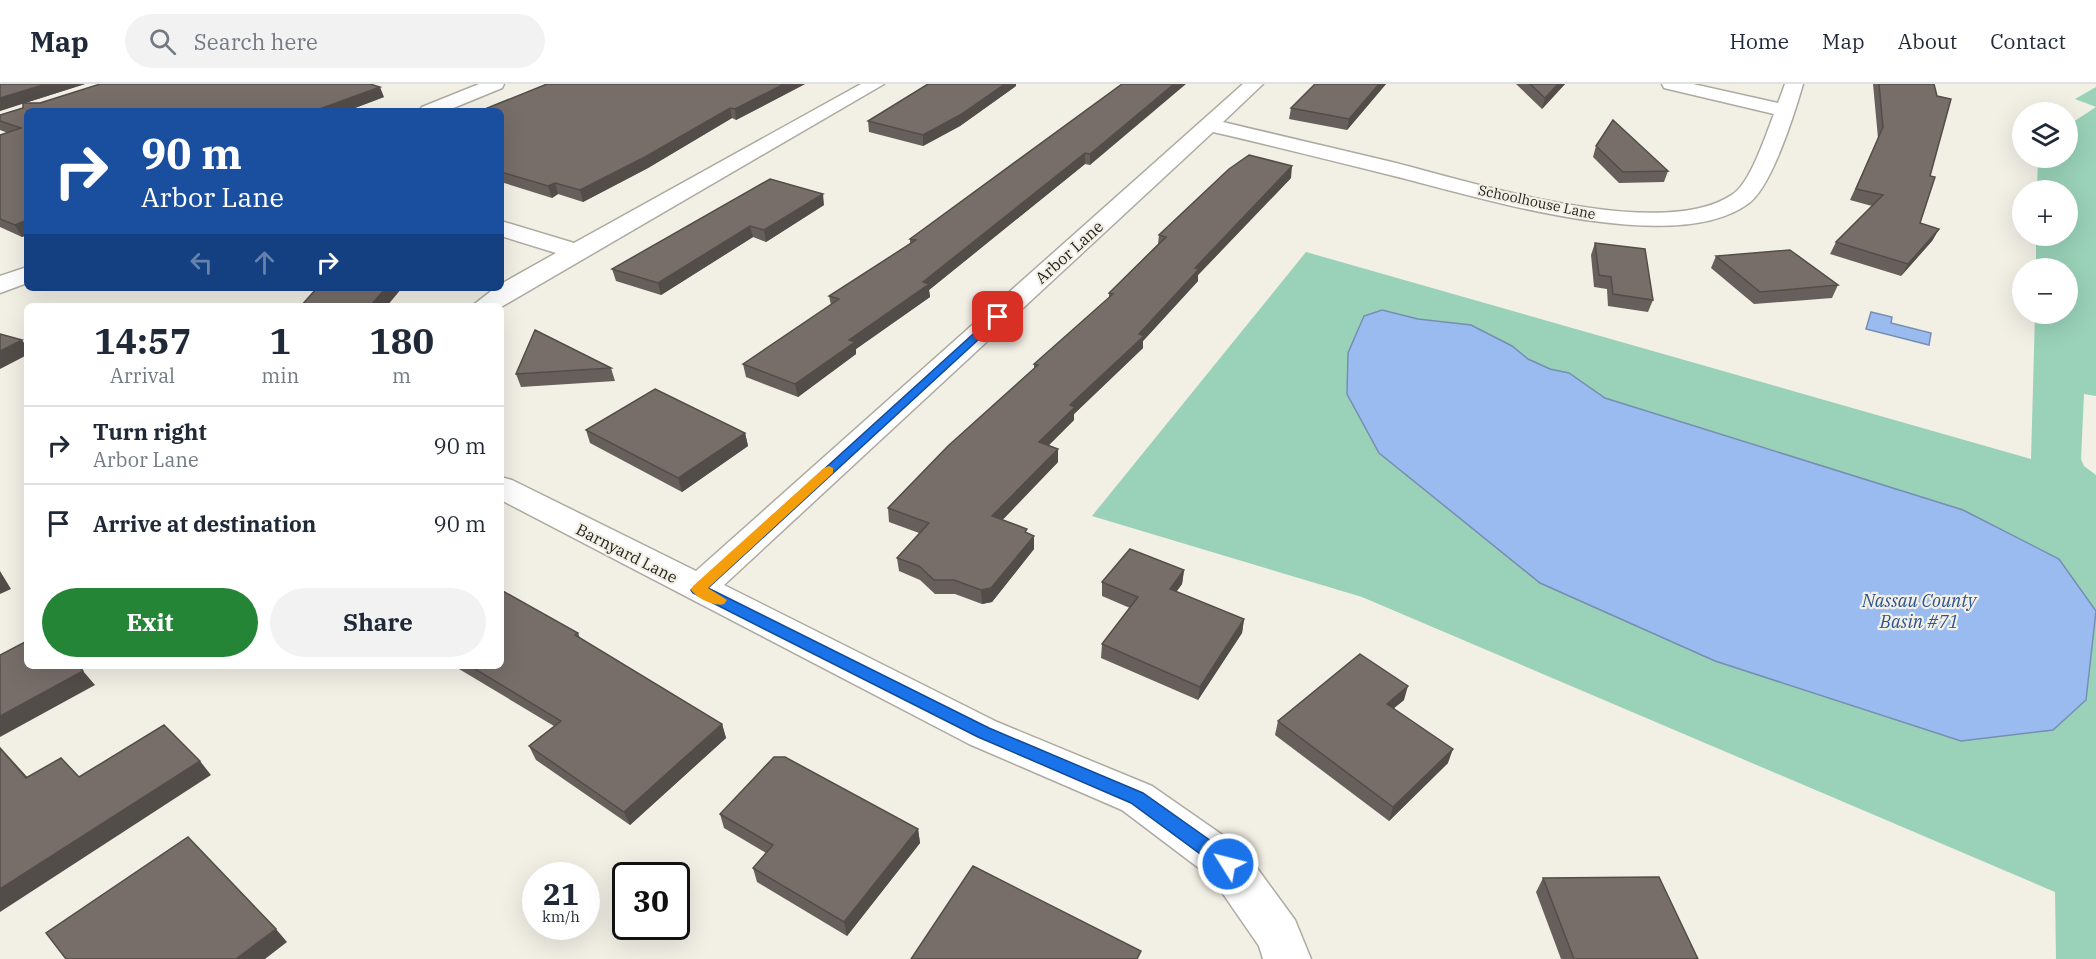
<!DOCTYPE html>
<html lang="en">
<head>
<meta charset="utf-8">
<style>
	:root { --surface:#fff; --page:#f2f2f3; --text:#1f2937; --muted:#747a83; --line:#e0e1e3; --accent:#258537 }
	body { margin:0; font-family:"IBM Plex Serif",serif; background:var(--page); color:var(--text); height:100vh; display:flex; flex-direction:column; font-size:22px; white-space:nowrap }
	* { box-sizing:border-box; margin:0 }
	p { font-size:20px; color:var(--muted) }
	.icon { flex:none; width:33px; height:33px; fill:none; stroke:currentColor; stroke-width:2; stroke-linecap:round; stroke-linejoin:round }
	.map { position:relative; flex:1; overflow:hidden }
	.details { position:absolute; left:24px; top:219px; width:480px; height:366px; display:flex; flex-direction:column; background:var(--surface); border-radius:9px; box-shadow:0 6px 24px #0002 }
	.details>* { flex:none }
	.top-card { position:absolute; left:24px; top:24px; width:480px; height:183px; border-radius:9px; box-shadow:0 6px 24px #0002; background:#1a4fa0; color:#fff; overflow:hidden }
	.controls { position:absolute; left:2012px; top:18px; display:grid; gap:12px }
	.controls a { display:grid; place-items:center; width:66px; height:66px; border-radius:50%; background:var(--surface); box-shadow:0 6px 24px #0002; font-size:30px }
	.speed { position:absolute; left:522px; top:778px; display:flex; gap:12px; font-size:30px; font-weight:700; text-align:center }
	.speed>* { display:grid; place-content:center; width:78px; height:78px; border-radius:50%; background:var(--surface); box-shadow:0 6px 24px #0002; line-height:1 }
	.speed small { font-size:15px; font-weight:400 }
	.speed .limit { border:3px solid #111; border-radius:9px; background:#fff; color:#111 }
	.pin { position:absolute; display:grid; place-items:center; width:51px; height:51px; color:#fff; margin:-26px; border-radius:12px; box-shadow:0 3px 9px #0006 }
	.me { position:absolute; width:66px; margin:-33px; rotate:306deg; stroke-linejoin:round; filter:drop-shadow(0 0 4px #0008) }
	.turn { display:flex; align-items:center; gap:21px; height:126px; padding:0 18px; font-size:27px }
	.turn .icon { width:78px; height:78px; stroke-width:2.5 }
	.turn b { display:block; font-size:42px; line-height:51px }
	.lanes { display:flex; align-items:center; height:57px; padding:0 18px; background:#0003; justify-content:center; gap:30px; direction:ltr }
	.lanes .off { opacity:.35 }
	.eta { display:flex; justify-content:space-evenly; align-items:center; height:102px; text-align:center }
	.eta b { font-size:36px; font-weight:700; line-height:42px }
	.cta { display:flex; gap:12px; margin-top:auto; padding:12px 18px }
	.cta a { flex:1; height:69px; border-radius:36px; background:var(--accent); color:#fff; font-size:24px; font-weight:700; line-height:69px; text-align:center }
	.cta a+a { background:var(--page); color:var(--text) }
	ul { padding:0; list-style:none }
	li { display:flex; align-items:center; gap:18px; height:78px; padding:0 18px; border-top:2px solid var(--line) }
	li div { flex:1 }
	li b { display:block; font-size:22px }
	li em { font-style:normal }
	header { display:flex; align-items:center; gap:36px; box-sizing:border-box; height:84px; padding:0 30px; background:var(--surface); border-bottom:2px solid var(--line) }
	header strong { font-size:28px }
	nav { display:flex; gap:33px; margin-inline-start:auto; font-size:21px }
	.search { width:420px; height:54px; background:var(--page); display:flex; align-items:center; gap:15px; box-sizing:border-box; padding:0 21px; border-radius:33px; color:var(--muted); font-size:22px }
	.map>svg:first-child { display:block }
	.green { fill:#99d2b8 }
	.water { fill:#9abbef; stroke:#778eb1; stroke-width:1.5 }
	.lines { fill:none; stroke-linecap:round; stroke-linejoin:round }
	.minor-casing { stroke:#adaaa1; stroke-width:3 }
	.minor { fill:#fff; fill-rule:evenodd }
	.wall { fill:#665f5b }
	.shaded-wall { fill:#534d4a }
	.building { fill:#776e6a; stroke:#534d4a; stroke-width:1.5 }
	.route { fill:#1a73e8; stroke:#114b97; stroke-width:1.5 }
	.slow { fill:#f59e0b }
	.labels { text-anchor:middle; stroke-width:4.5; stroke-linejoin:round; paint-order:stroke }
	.far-street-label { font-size:14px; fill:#262521; stroke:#f2efe5 }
	.street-label { font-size:16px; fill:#262521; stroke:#f2efe5 }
	.water-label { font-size:18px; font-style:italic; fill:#2c5393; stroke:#f2efe5 }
</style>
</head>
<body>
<header>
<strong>Map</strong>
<div class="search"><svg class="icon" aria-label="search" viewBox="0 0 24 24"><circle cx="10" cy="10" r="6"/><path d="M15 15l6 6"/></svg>Search here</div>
<nav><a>Home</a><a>Map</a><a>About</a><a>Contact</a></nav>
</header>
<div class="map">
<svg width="2096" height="875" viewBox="0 0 2096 875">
	<rect width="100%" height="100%" fill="#f2efe5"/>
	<!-- green -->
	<path class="green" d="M2096 3V312L2084 310 2081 375 2084 382 2096 391V875H2056L2055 808 1362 513 1092 432 1306 168 2031 375 2035 230H2067V184H2036V152H2067V106H2037L2038 74H2067V42L2096 23 2075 15Z"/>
	<!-- water -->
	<path class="water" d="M1382 226 1418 235 1471 241 1512 262 1528 275 1550 285 1569 289 1605 314 1963 426 2059 475 2096 527 2086 616 2053 646 1961 657 1715 577 1540 499 1379 369 1347 310 1348 269 1364 232Z
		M1871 228 1892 233 1891 239 1931 249 1929 261 1866 245Z"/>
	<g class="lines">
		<defs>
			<path id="minor" d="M479 0H504L502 4 446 27H419L422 23Z
				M861 0H884L501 223 472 222 495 204H501V200L508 196 556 169 501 152V137L574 159Z
				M1243 0H1263L1223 38C1281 52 1338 65 1396 79 1474 99 1663 159 1733 110 1751 98 1766 50 1774 30L1664 4 1662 0H1693L1778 19 1785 0H1803C1795 28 1772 102 1749 119 1675 175 1478 113 1394 92 1334 77 1274 62 1213 48L724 501 997 638 1152 702 1244 766 1295 836 1311 875H1263L1259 862 1212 794 1122 726 969 660 501 416V393L512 396 696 487Z
				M27 183V199L0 209V192Z"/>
		</defs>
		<!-- minor casing -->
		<use href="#minor" class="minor-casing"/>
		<!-- minor -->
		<use href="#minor" class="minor"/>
	</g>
	<!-- wall -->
	<path class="wall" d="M0 0H85L25 19 384 13 347 27H27V151L22 153 0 143V51L8 49 0 46V31L23 24V19L0 27Z
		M805 0 736 36 732 34 648 84 583 118 558 110 552 114 501 98V27Z
		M1122 0 1090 81 1085 80 929 206 930 213 856 265V270L798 313 746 293 743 280 831 221 829 212 910 160V155Z
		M1315 0H1386L1347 46 1289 35 1291 24Z
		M1516 0H1565L1542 25Z
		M1873 0H1934L1930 92 1920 139 1939 145 1932 157 1901 192 1830 170 1836 158 1872 122 1850 116 1878 54Z
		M1016 2 960 42 923 62 869 48 868 37Z
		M1596 62 1668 87 1664 98 1619 99 1593 73Z
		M1291 94 1198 191V197L1143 257V264L1074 330V336L1049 361 1058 365V378L1002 436 1027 449 1034 465 992 518 982 520 955 510H935L920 496 899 487 897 474 919 449 889 438 888 424 1034 285V280L1109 214V209L1158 160 1159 151Z
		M770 95 824 121 766 158 753 153 661 211 616 197 612 185Z
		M1595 159 1653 216 1648 228 1608 222 1607 205 1594 203 1591 171Z
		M1716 172 1838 201 1832 214 1754 220 1711 184Z
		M611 284 615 297 521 303 516 290Z
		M586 346 745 349 748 362 682 408 590 359Z
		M1184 486 1182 500 1176 508 1244 535 1242 549 1198 616 1101 574 1102 560 1130 524 1102 512V498Z
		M578 549 580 554 722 640 726 654 630 741 536 676 529 662 554 642 454 582H501Z
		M1404 616 1394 624 1448 679 1389 737 1275 651 1278 637Z
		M720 730 918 745 920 759 847 852 757 798 753 784 766 769 724 744Z
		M1543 794 1698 875H1561L1536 808Z"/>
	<!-- shaded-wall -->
	<path class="shaded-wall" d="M46 0H85L0 27V14Z
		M784 0H805L736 36 735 25Z
		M1005 0H1016V2L960 42 923 62V51Z
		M1174 0H1186L1090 81V70Z
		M1379 0H1386L1347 46 1349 35Z
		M1558 0H1565L1542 25 1545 14Z
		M380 3 384 13 347 27H314Z
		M730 24 732 34 648 84 583 118 580 106Z
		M1085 69V80L929 206 930 213 856 265V270L798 313 795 300 849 256 923 198Z
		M1292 82 1291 94 1198 191V197L1143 257V264L1074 330V336L1039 371V358L1070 321 1139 250 1195 184Z
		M555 99 558 110 552 114 548 102Z
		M823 110 824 121 766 158 764 146Z
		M27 136V151L22 153 15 141Z
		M750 142 753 153 661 211 658 199Z
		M1939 145 1932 157 1901 192 1908 180Z
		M386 204H402L387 222H370Z
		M22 256 27 263V271L0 285V267Z
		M745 349 748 362 682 408 678 394Z
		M1058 365V378L993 446 992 432Z
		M1034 452V465L992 518 982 520 981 506Z
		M1184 486 1182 500 1168 519 1170 505Z
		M0 487 11 505 0 510Z
		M1244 535 1242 549 1198 616 1200 603Z
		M83 587 95 601 0 653V632Z
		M1408 602 1404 616 1383 633 1387 620Z
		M722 640 726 654 630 741 624 728Z
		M0 663 40 707 26 694Z
		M1453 665 1448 679 1389 737 1393 723Z
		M200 677 211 691 0 828V805Z
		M918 745 920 759 847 852 844 838Z
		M276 845 287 858 265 875H236Z"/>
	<!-- building -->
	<path class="building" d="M0 0H46L0 14Z
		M100 0H370L380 3 314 27H27V136L15 141 0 135V51L21 44 0 37V31L23 24V19H40Z
		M547 0H784L735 25 730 24 645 73 580 106 555 99 548 102 501 88V27H480Z
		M928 0H1005L960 31 923 51 868 37Z
		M1122 0H1174L1090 70 1085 69 923 198 929 200 849 256 855 258 795 300 743 280 839 215 829 212 916 156 910 155Z
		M1315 0H1379L1349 35 1291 24Z
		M1530 0H1558L1545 14Z
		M1879 0H1934L1937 12 1951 15 1930 92 1935 93 1920 139 1939 145 1908 180 1836 158 1883 111 1856 105 1883 43Z
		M1613 36 1668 87 1623 88 1596 62Z
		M1249 71 1292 82 1195 184 1199 185 1139 250 1144 252 1070 321 1075 323 1039 358 1058 365 992 432 1027 445 1025 448 1034 452 991 504 981 506 954 496H934L919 482 897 474 929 439 888 424 948 362 1038 281 1034 280 1113 210 1109 209 1166 153 1159 151 1229 85Z
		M770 95 823 110 764 146 750 142 658 199 612 185Z
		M1595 159 1645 165 1653 216 1613 210 1611 193 1599 191Z
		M1790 166 1838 201 1760 208 1716 172Z
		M317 204H386L370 222H301Z
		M535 246 611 284 516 290Z
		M0 250 22 256 0 267Z
		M655 305 745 349 678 394 586 346Z
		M1130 465 1184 486 1170 505 1244 535 1200 603 1102 560 1138 513 1102 498Z
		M501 506 578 549 575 551 722 640 624 728 529 662 561 637 470 582H501Z
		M27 557V582H79L83 587 0 632V571Z
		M1360 570 1408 602 1387 620 1453 665 1393 723 1278 637Z
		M164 641 200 677 0 805V664L26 694 61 674 79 693Z
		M774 673H785L918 745 844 838 753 784 773 761 720 730Z
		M188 753 276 845 236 875H66L46 849Z
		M973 782 1141 867 1137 875H911Z
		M1659 793 1698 875H1574L1543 794Z"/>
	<!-- route -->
	<path class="route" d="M994 231 1003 233 708 504 989 644 1143 709 1235 774 1238 780 1235 786 1228 788 1222 786 1131 719 978 653 693 509 691 506Z"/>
	<!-- slow -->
	<path class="slow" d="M829 382 833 384V389L708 504 727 516 724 520C714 523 697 514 691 506L693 502 824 384Z"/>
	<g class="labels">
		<!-- far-street labels -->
		<g class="far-street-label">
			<text transform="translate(1537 118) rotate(12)" y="5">Schoolhouse Lane</text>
		</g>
		<!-- street labels -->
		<g class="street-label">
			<text transform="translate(1069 168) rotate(-42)" y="6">Arbor Lane</text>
			<text transform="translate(627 469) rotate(27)" y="6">Barnyard Lane</text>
		</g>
		<!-- water labels -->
		<g class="water-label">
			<text x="1919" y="523">Nassau County<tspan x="1919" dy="21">Basin #71</tspan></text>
		</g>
	</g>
</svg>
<div class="controls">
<a><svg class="icon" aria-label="layers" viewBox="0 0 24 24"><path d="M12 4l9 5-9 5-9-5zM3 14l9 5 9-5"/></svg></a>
<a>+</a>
<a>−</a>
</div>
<div class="speed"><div>21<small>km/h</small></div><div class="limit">30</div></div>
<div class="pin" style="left:998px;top:233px;background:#d93025"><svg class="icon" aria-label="arrive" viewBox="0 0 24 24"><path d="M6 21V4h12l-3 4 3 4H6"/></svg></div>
<svg class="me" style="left:1228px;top:780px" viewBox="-20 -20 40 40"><circle r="17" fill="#1a73e8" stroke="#fff" stroke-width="3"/><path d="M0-11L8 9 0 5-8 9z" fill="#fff"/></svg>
<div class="top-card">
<div class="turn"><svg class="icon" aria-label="right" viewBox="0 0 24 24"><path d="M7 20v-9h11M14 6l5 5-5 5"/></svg><div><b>90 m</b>Arbor Lane</div></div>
<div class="lanes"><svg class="icon off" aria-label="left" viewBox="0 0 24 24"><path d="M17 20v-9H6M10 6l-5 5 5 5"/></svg><svg class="icon off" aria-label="ahead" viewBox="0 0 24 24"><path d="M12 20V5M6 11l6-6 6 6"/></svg><svg class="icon" aria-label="right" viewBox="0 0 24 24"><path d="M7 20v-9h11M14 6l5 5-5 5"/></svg></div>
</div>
<section class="details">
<div class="eta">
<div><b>14:57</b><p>Arrival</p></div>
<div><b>1</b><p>min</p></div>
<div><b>180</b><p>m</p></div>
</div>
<ul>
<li><svg class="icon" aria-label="right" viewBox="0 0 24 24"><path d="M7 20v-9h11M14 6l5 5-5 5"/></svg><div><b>Turn right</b><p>Arbor Lane</p></div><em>90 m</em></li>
<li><svg class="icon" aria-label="arrive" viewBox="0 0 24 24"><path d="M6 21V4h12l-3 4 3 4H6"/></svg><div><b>Arrive at destination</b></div><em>90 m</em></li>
</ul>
<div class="cta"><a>Exit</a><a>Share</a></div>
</section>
</div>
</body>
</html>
